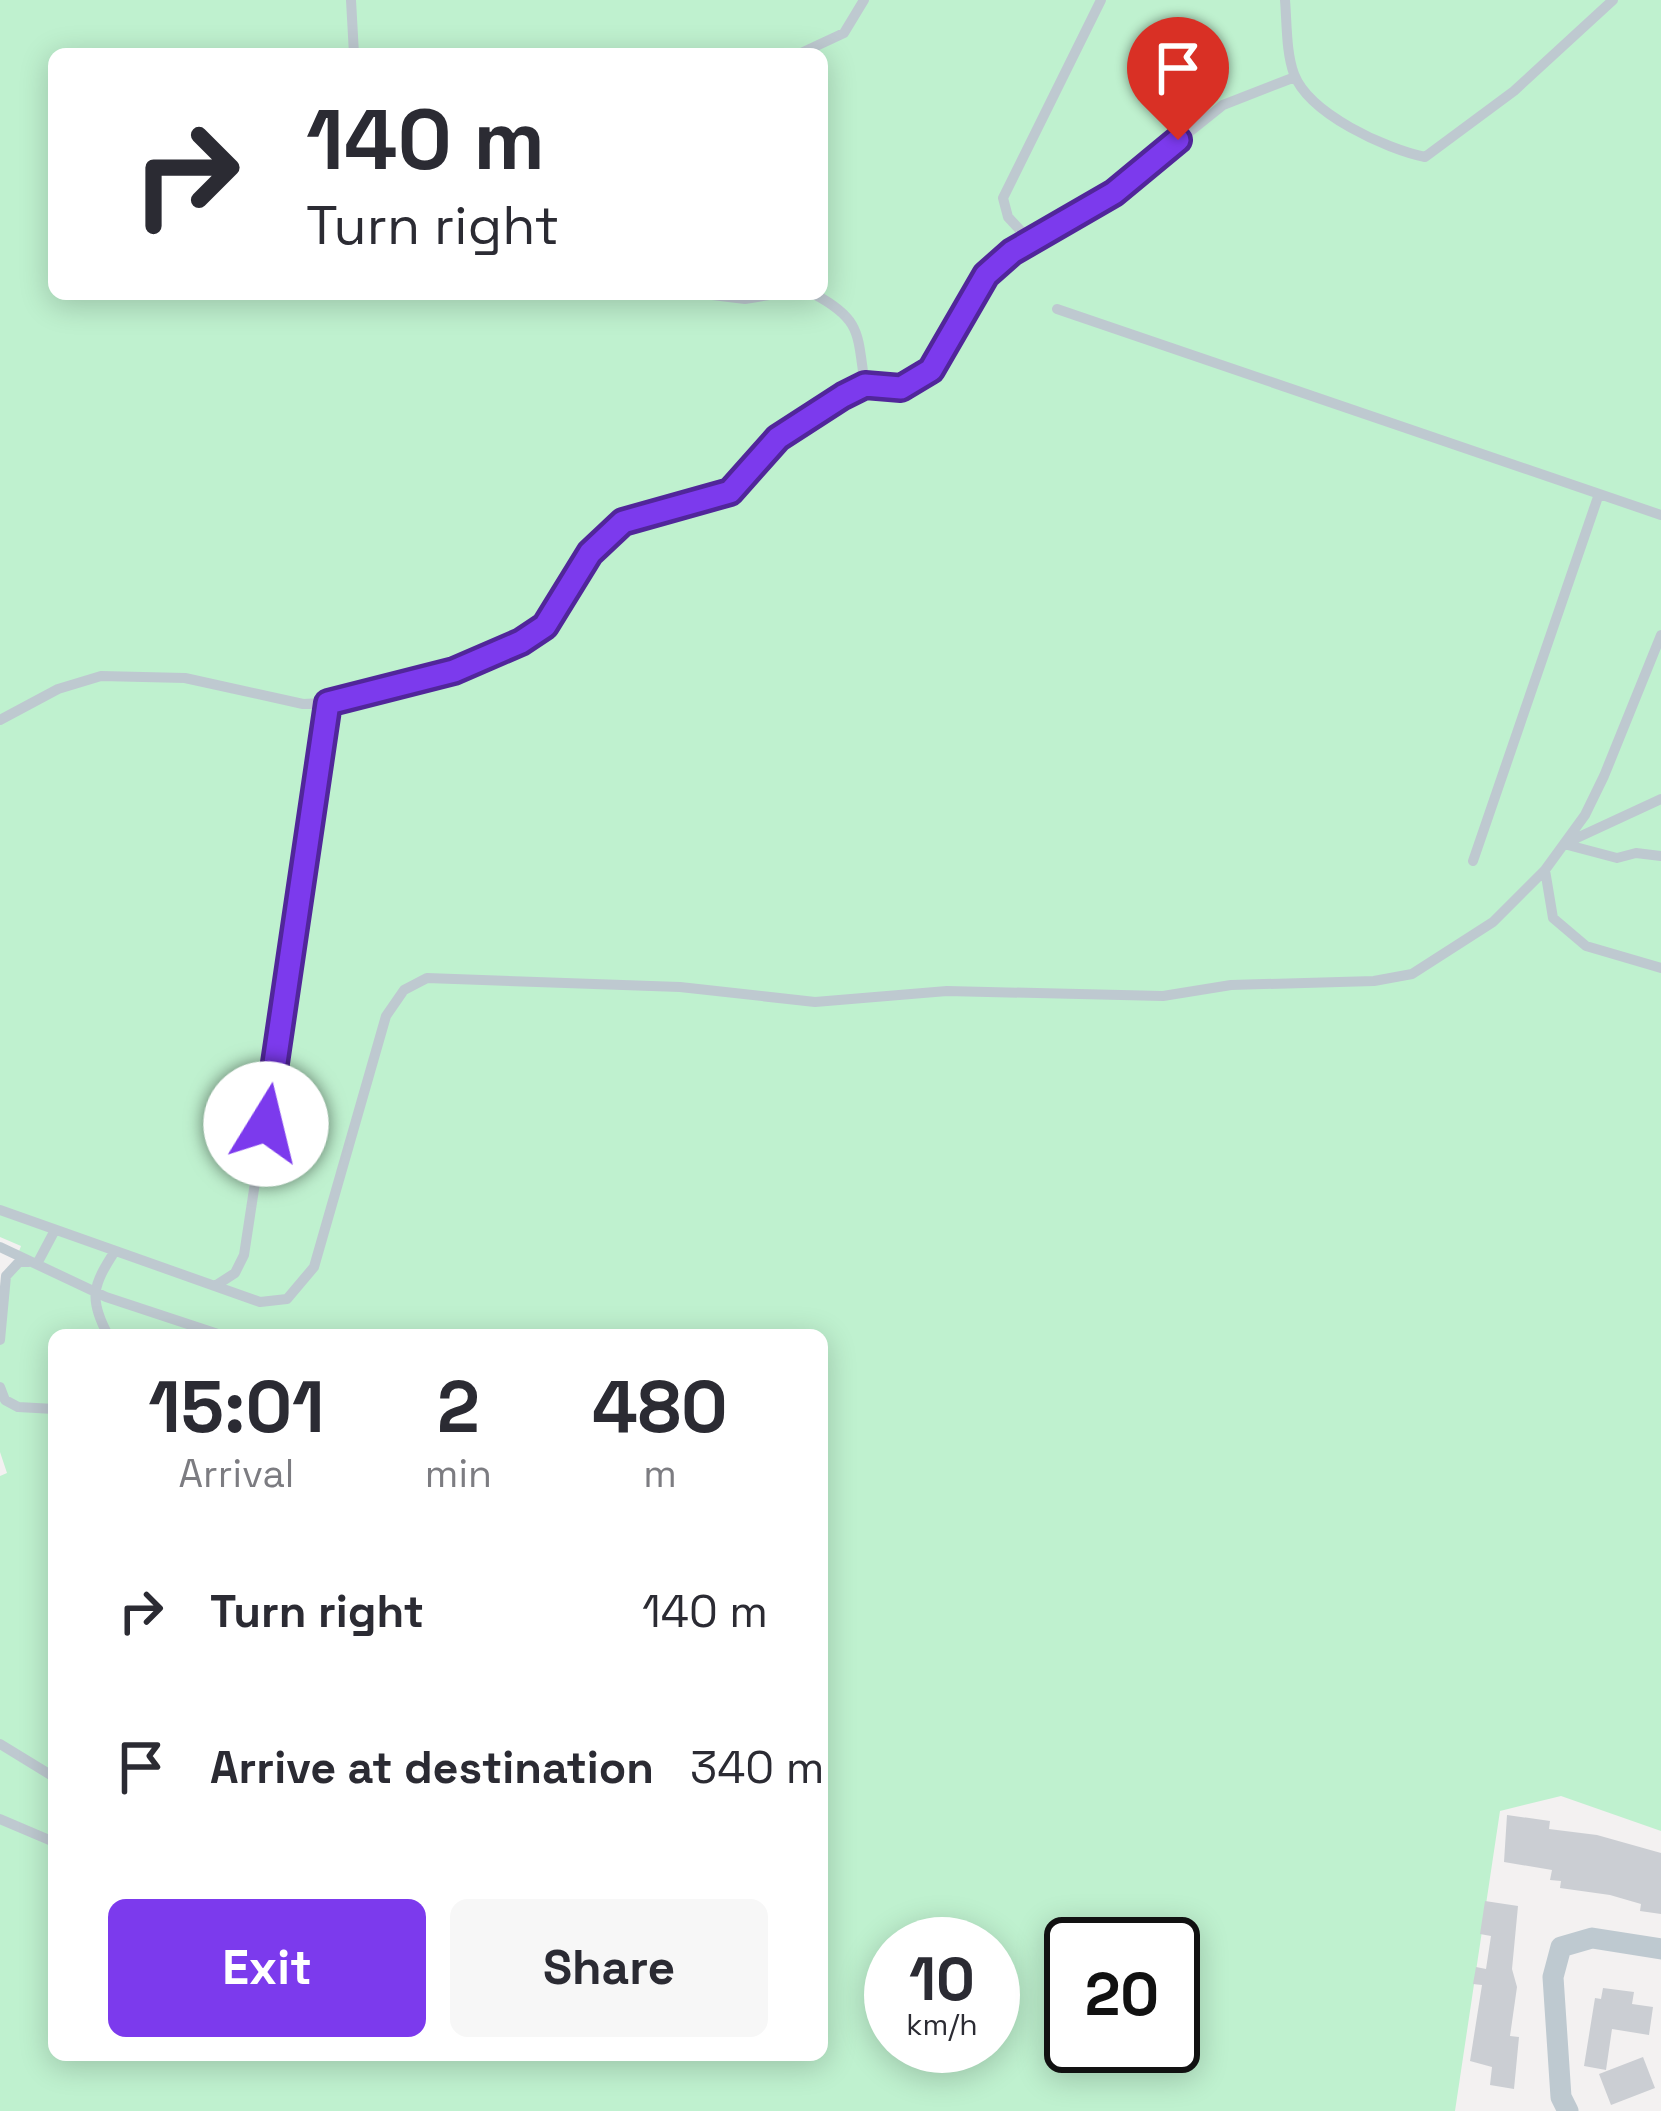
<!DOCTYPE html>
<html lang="en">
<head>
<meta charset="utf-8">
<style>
	:root { --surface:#fff; --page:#f7f7f7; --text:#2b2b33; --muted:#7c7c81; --accent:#7c3aed }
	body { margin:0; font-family:"Space Grotesk",sans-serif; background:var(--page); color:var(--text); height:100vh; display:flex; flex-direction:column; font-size:45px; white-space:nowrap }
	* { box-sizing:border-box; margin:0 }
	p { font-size:39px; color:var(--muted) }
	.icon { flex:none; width:66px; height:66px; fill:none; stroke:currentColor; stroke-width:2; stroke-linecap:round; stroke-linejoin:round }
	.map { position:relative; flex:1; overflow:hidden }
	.panel { position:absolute; left:48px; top:1329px; width:780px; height:732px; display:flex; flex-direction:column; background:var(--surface); border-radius:18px; box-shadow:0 6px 30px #0003 }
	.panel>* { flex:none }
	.banner { position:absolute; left:48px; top:48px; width:780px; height:252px; border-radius:18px; box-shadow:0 6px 30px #0003; background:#fff; color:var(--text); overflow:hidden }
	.speed { position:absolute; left:864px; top:1917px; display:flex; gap:24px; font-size:60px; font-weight:700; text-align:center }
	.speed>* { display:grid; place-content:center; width:156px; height:156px; border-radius:50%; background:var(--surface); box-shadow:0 6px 30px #0003; line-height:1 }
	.speed small { font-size:30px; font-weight:400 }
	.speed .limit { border:6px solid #111; border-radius:18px; background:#fff; color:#111 }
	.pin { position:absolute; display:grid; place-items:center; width:102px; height:102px; color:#fff; margin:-123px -51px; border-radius:50% 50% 50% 0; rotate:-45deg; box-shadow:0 0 12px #0007 }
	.pin .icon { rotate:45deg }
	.me { position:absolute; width:132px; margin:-66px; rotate:9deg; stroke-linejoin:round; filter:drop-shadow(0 0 9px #0008) }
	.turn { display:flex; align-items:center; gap:42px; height:252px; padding:0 60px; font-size:54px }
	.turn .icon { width:156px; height:156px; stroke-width:2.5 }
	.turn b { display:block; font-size:84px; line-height:102px }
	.eta { display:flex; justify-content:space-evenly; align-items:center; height:204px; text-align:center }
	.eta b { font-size:72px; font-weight:600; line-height:84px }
	.primary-button { display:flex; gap:24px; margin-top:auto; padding:24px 60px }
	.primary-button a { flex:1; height:138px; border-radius:18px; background:var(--accent); color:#fff; font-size:48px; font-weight:600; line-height:138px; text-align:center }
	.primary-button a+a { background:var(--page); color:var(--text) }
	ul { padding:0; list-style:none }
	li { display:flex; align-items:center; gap:36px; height:156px; padding:0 60px }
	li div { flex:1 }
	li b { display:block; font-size:45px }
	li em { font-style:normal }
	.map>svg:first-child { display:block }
	.green { fill:#bff1cf; fill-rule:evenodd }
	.building { fill:#cbced3 }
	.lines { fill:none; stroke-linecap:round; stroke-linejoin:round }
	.lane { stroke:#bec9d0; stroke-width:10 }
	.street { stroke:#bec9d0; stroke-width:21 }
	.route-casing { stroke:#51269a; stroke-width:30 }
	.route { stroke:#7c3aed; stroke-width:21 }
</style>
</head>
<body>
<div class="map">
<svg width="1661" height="2111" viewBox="0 0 1661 2111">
	<rect width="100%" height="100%" fill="#f3f1f1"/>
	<!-- green -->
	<path class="green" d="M0 0H1661V1831L1561 1796 1500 1811 1455 2111H0V1476L7 1473 0 1452V1303L21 1246 0 1237ZM54 54H822V294H54ZM54 1335H822V2055H54ZM891 1944H993V2046H891ZM1071 1944H1173V2046H1071Z"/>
	<!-- building -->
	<path class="building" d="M1507 1815 1550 1821 1549 1829 1597 1835 1661 1853V1914L1640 1911 1641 1904 1610 1895 1560 1888 1561 1881 1550 1880 1552 1870 1504 1862Z
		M1485 1901 1518 1906 1512 1969 1517 1987 1510 2036 1519 2037 1514 2089 1490 2085 1492 2067 1470 2061 1482 1985 1473 1984 1476 1967 1486 1969 1491 1936 1480 1934Z
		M1603 1988 1634 1992 1632 2004 1653 2007 1649 2035 1612 2029 1606 2070 1584 2066 1595 1998 1601 1999Z
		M1643 2057 1655 2088 1611 2105 1599 2074Z"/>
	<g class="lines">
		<!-- lane -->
		<path class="lane" d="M351 0 354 54
			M1285 0C1287 24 1286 52 1294 74 1309 114 1386 149 1425 157L1514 91 1613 0
			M799 54 844 33 864 0
			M1032 243 1008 217 1003 198 1101 0
			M704 294 745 299 775 294
			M814 294C863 320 857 335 865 385L901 388 931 370 986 275 1012 252 1113 193 1223 105 1295 77
			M1057 309 1661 515
			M0 720 58 689 101 676 185 678 303 704 342 702 454 671 545 626 590 553 623 522 730 492 778 438 865 385
			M1566 843 1661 799
			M1564 844 1617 858 1636 853 1661 856
			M1473 861 1599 494
			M1545 870 1553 918 1586 946 1661 968
			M0 1210 260 1302 287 1299 314 1267 386 1016 404 990 427 978 680 987 815 1002 947 991 1163 996 1231 985 1374 981 1412 974 1493 922 1545 870 1585 815 1604 776 1661 635
			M0 1247 106 1297 221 1335
			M38 1262 55 1230
			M215 1286 235 1273 244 1255 328 703
			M108 1335C88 1298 93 1285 115 1251
			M0 1340 6 1276 19 1262H29
			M0 1387 5 1400 18 1407 54 1409
			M0 1744 54 1777
			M0 1819 54 1842"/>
		<!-- street -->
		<path class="street" d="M1568 2111 1561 2097 1553 1977 1561 1947 1592 1938 1661 1949"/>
	</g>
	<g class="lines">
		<defs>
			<path id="route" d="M266 1124 328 703 454 671 521 642 545 626 590 553 623 522 730 492 778 438 843 396 865 385 901 388 931 370 986 275 1012 252 1114 193 1178 140"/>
		</defs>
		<!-- route casing -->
		<use href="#route" class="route-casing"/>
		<!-- route -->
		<use href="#route" class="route"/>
	</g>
</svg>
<div class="speed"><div>10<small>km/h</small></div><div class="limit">20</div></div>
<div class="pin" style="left:1178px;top:140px;background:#d93025"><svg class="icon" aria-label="arrive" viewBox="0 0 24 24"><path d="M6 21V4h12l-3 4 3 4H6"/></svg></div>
<svg class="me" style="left:266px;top:1124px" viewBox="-20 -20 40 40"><circle r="19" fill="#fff"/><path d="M0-13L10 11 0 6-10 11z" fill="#7c3aed"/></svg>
<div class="banner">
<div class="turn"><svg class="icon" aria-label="right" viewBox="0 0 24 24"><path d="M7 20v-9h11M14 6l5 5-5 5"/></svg><div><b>140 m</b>Turn right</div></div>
</div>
<section class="panel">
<div class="eta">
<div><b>15:01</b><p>Arrival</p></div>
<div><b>2</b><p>min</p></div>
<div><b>480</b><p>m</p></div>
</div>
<ul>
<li><svg class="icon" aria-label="right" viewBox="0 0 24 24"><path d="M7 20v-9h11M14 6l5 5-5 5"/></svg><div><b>Turn right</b></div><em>140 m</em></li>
<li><svg class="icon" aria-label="arrive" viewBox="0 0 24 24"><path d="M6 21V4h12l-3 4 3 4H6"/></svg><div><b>Arrive at destination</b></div><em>340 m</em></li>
</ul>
<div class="primary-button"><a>Exit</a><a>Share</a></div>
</section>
</div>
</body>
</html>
